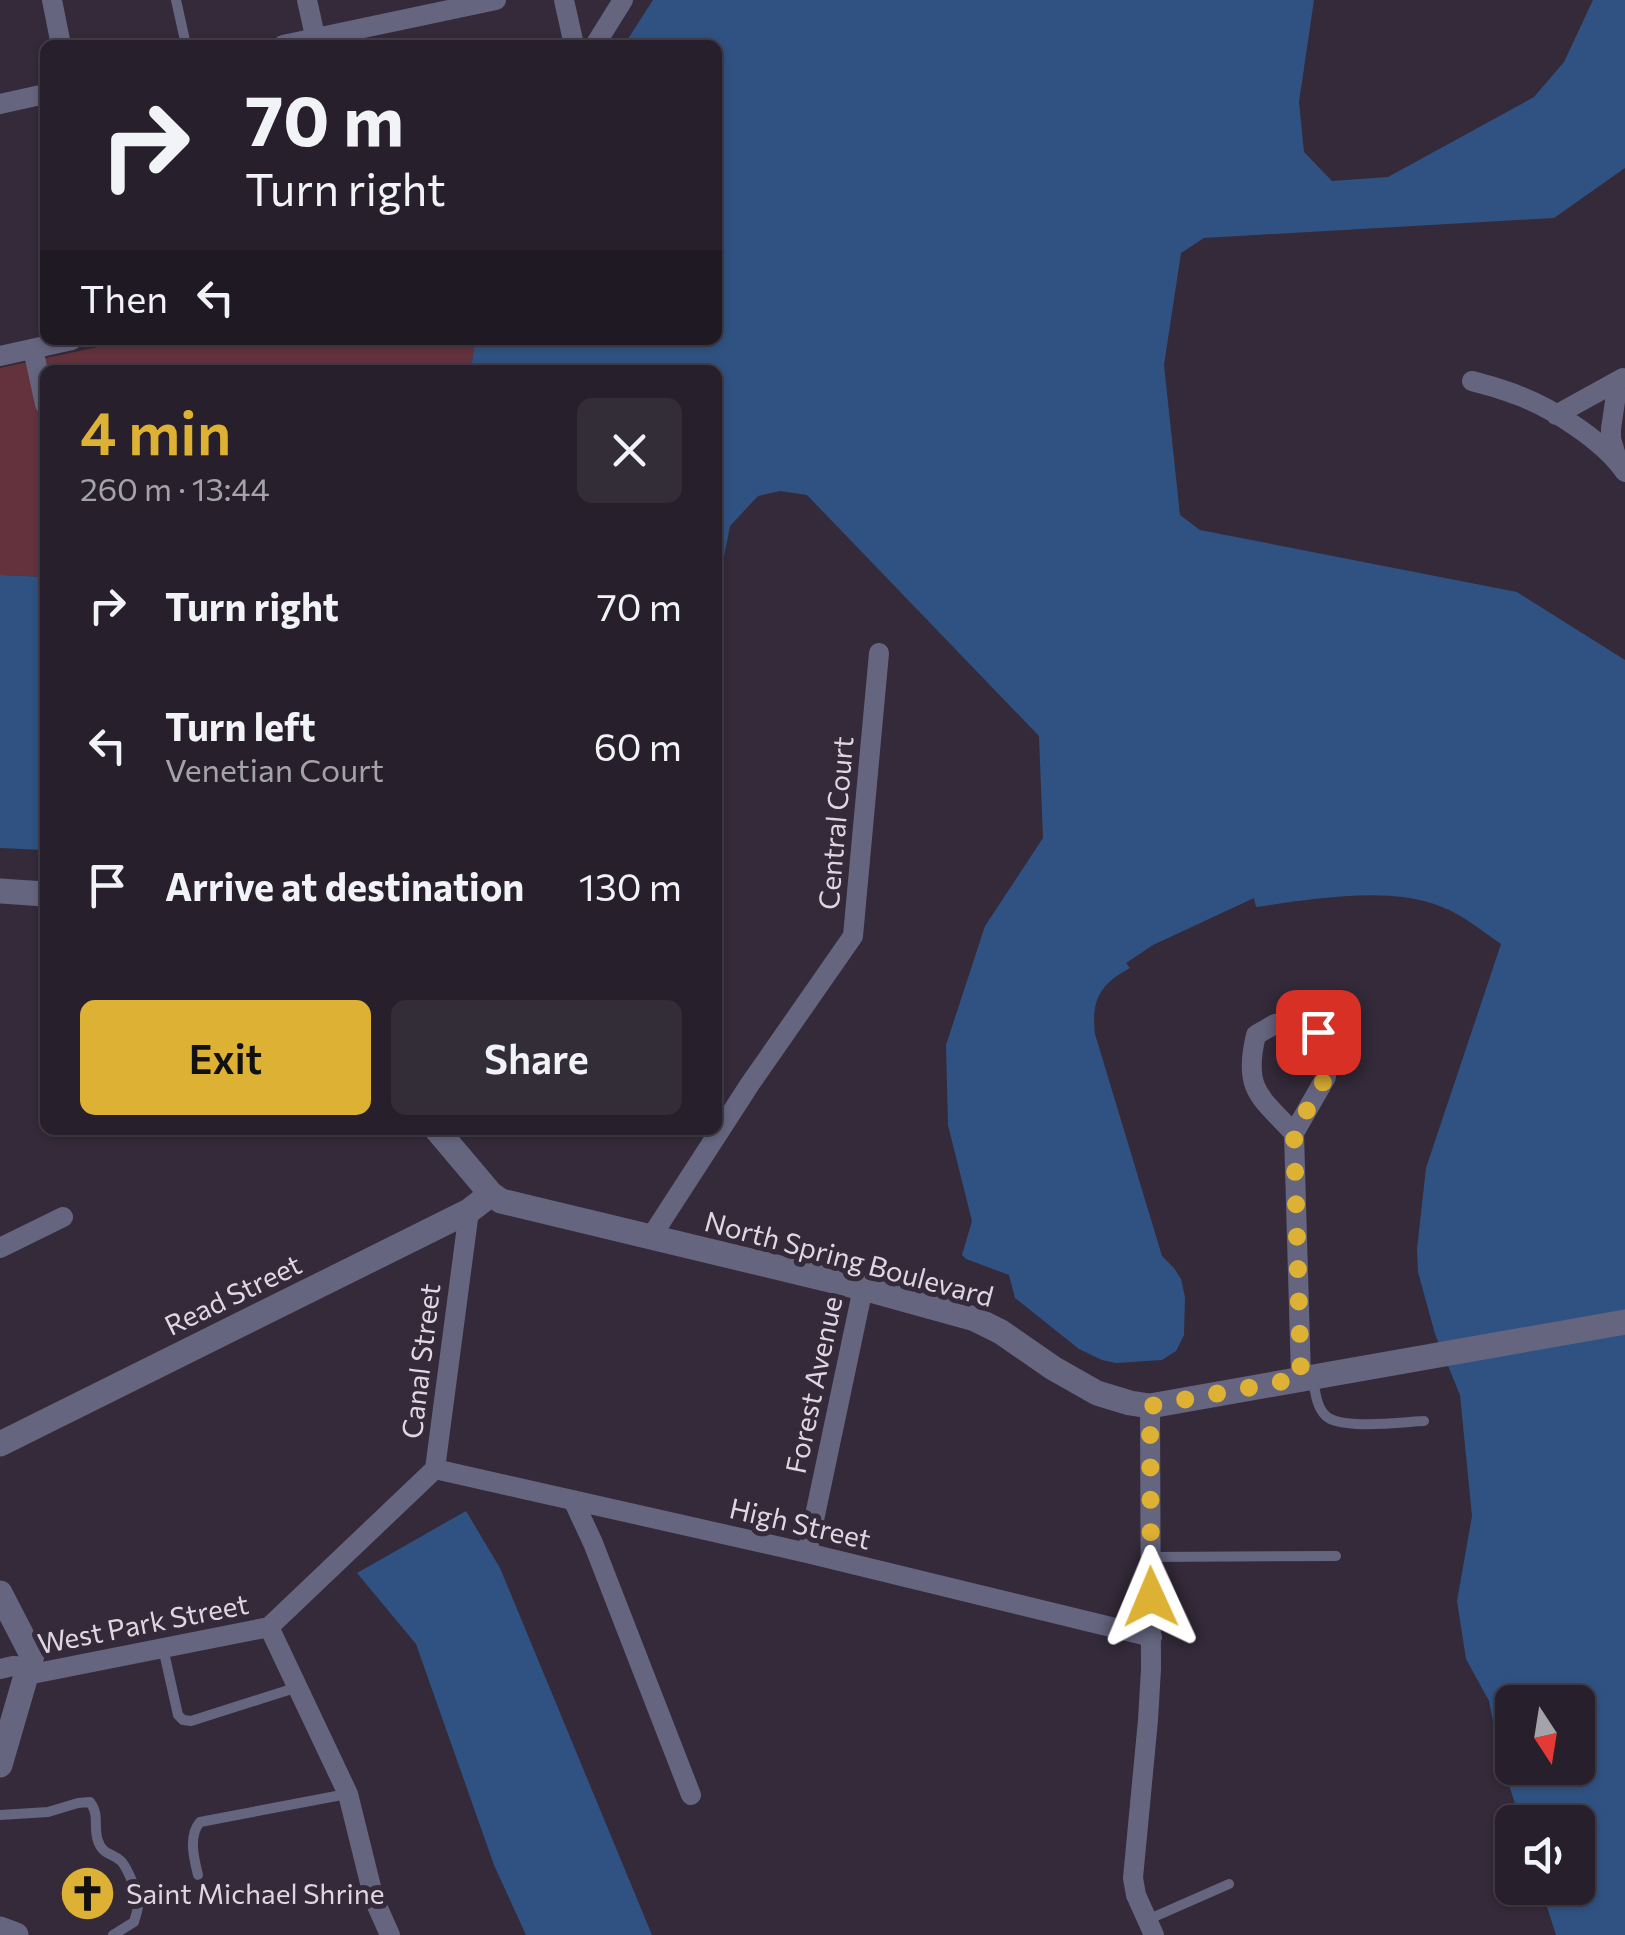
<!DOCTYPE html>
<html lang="en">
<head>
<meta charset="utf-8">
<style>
	:root { --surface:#27202c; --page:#332d38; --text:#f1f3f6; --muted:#a4a3a9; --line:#433e48; --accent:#ddb133 }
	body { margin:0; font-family:Commissioner,sans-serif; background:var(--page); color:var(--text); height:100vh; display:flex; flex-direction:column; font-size:38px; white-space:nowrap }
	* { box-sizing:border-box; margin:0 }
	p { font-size:32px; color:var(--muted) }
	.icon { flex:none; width:55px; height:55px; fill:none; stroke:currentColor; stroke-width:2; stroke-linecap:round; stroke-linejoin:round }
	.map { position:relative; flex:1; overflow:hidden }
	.details { position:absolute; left:40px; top:365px; width:682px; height:770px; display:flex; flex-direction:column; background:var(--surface); border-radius:15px; box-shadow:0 2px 8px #0004,0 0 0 2px var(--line) }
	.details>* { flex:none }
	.top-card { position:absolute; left:40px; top:40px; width:682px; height:305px; border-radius:15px; box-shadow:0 2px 8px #0004,0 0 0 2px var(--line); background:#27202c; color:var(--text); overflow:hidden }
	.needle { width:65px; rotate:168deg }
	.buttons { position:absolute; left:1495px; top:1685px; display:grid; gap:20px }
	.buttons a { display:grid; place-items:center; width:100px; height:100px; border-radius:15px; background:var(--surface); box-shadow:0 2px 8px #0004,0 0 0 2px var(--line); font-size:50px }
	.pin { position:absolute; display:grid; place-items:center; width:85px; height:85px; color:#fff; margin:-42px; border-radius:20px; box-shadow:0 5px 15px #0006 }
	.me { position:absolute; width:110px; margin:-55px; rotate:359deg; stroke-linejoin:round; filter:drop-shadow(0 0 8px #0008) }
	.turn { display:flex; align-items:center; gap:35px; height:210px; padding:0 40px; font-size:45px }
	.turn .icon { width:130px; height:130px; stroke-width:2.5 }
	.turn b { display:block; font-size:70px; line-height:85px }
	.then { display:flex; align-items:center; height:95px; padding:0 40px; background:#0003; gap:20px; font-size:38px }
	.round { display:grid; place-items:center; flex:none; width:105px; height:105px; border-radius:15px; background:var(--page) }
	.head { display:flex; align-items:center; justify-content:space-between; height:170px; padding:0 40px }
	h1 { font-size:60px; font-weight:600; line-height:75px; color:var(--accent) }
	.button { display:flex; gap:20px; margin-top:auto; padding:20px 40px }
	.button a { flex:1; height:115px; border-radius:15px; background:var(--accent); color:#111; font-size:40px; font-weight:600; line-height:115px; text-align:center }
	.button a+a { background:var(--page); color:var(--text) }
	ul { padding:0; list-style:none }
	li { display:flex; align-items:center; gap:30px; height:140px; padding:0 40px }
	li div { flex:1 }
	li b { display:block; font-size:38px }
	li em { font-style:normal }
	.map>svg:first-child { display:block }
	.green { fill:#64323d }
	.water { fill:#305282; fill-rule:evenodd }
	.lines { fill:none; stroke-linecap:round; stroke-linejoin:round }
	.service { stroke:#65657f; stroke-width:10 }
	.minor { stroke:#65657f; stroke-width:20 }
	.tertiary { stroke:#65657f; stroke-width:25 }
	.route { stroke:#ddb133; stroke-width:18; stroke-dasharray:0 32.4 }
	.labels { text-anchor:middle; stroke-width:10; stroke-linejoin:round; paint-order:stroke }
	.street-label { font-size:28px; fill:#ded7e2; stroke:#342a3a }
	.poi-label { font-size:28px; fill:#ded7e2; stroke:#342a3a; text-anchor:start }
</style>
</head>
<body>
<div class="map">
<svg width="1625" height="1935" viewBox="0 0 1625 1935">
	<rect width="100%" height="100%" fill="#342a3a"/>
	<!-- green -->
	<path class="green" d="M131 340H475L471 370H45V577L0 575V368Z"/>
	<!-- water -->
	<path class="water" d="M653 0H1314L1299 102 1304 152 1332 181 1388 177 1534 97 1564 62 1593 0H1625V168L1554 218 1204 238 1181 253 1164 365 1180 515 1200 530 1517 592 1625 660V1935H1556L1541 1888H1578V1822H1521L1500 1757 1489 1701 1466 1659 1457 1601 1472 1516 1460 1395 1435 1334 1418 1272 1417 1249 1426 1168 1501 944C1482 931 1463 915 1442 907 1390 885 1311 899 1256 907L1254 898 1153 945 1126 963 1130 968C1100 984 1091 1000 1095 1034L1162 1256 1174 1268 1181 1279 1185 1297 1184 1335 1176 1351 1162 1360 1116 1363 1102 1360 1079 1349 1015 1298 1009 1275 966 1259 962 1255 972 1221 948 1125 946 1045 985 926 1043 838 1039 736 807 495 780 491 758 496 730 526 723 562 718 608V370H471L475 340H718V45H624ZM1512 1702H1578V1768H1512Z
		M0 575 45 577V850L0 848Z
		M466 1511 500 1568 652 1935H526L494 1865 416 1644 357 1573Z"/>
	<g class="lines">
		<!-- service -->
		<path class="service" d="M176 0 186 45
			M1313 1378C1315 1390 1316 1407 1326 1416 1341 1430 1403 1422 1424 1421
			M1151 1557 1336 1556
			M163 1648 178 1715 183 1720 191 1721 298 1687
			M0 1815 48 1812 78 1803 90 1802C100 1815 93 1827 98 1841 103 1855 112 1853 121 1861 127 1867 136 1890 138 1898 140 1906 136 1914 134 1922L113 1935
			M198 1875C194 1859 188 1836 200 1822L347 1794
			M1147 1920 1229 1884"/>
		<!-- minor -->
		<path class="minor" d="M52 0 61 45
			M307 0 317 45
			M564 0 574 45
			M283 45 496 0
			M595 45 623 0
			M0 104 45 94
			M33 349 45 404
			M0 356 72 340
			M1472 381C1487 385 1502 389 1517 395 1552 408 1604 441 1625 472
			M1618 381 1611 429V439L1618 462
			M1556 415 1623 378
			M1294 1133C1259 1096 1243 1089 1256 1035L1275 1024 1298 1019 1318 1032 1325 1049 1326 1077 1294 1133 1301 1378
			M651 1237 750 1084 853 936 879 653
			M0 1248 63 1217
			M1150 1406 1151 1669 1148 1720 1133 1878 1136 1895 1154 1935
			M435 1469 807 1553 1152 1637
			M573 1500 593 1543 691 1795
			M807 1553 863 1288
			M269 1627 435 1469 469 1211
			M269 1627 348 1794 374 1899 390 1935
			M0 1669 13 1666 30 1667
			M27 1675 269 1627"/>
		<!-- tertiary -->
		<path class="tertiary" d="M0 891 45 894
			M437 1130 491 1194 501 1201 863 1288 975 1319 1001 1332 1053 1368 1097 1393 1130 1403 1150 1406 1625 1322
			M0 1444 469 1211 491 1194
			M0 1593 32 1655 0 1765
			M0 1929 16 1935"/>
	</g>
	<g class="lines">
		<!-- route -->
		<path class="route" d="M1151 1597 1150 1406 1301 1378 1294 1133 1326 1077 1325 1048 1318 1032"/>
	</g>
	<!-- icons -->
	<defs>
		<symbol id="church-disc" viewBox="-11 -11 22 22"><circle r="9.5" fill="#ddb133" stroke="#342a3a"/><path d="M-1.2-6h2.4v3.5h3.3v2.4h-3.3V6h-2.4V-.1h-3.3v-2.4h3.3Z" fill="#111"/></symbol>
	</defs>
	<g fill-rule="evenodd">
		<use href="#church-disc" x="56" y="1862" width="63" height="63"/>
	</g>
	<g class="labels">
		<!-- street labels -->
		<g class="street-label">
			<text transform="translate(836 823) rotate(-85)" y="10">Central Court</text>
			<text transform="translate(849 1259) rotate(15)" y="10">North Spring Boulevard</text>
			<text transform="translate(233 1295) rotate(-26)" y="10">Read Street</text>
			<text transform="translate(421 1361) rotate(-83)" y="10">Canal Street</text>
			<text transform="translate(814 1385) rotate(-78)" y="10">Forest Avenue</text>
			<text transform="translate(800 1524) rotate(13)" y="10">High Street</text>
			<text transform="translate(143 1624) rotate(-11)" y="10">West Park Street</text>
		</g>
		<!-- poi labels -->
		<g class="poi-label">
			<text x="126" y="1904">Saint Michael Shrine</text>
		</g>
	</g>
</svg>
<div class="buttons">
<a><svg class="needle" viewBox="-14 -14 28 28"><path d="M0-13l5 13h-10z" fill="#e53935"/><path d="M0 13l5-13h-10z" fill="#a4a3a9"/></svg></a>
<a><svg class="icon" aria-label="sound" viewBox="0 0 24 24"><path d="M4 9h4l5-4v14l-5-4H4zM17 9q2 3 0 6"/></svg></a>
</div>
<div class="pin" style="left:1318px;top:1032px;background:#d93025"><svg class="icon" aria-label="arrive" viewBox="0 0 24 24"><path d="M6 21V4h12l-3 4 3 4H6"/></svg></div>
<svg class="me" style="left:1151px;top:1597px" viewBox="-20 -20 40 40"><path d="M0-17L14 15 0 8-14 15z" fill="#ddb133" stroke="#fff" stroke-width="4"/></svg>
<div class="top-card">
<div class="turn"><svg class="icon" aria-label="right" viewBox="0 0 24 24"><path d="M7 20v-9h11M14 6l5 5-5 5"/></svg><div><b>70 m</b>Turn right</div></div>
<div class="then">Then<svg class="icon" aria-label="left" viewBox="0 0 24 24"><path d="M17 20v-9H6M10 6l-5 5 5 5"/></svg></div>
</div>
<section class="details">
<div class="head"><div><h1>4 min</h1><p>260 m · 13:44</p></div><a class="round"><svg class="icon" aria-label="close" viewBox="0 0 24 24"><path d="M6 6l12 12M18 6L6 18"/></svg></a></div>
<ul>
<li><svg class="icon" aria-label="right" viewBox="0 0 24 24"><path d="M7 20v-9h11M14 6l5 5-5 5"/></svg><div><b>Turn right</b></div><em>70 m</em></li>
<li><svg class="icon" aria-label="left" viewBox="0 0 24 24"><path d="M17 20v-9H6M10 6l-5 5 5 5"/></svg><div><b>Turn left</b><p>Venetian Court</p></div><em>60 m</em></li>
<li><svg class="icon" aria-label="arrive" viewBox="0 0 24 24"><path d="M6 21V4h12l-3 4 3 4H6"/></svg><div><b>Arrive at destination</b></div><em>130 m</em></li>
</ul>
<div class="button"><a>Exit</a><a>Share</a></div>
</section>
</div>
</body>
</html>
